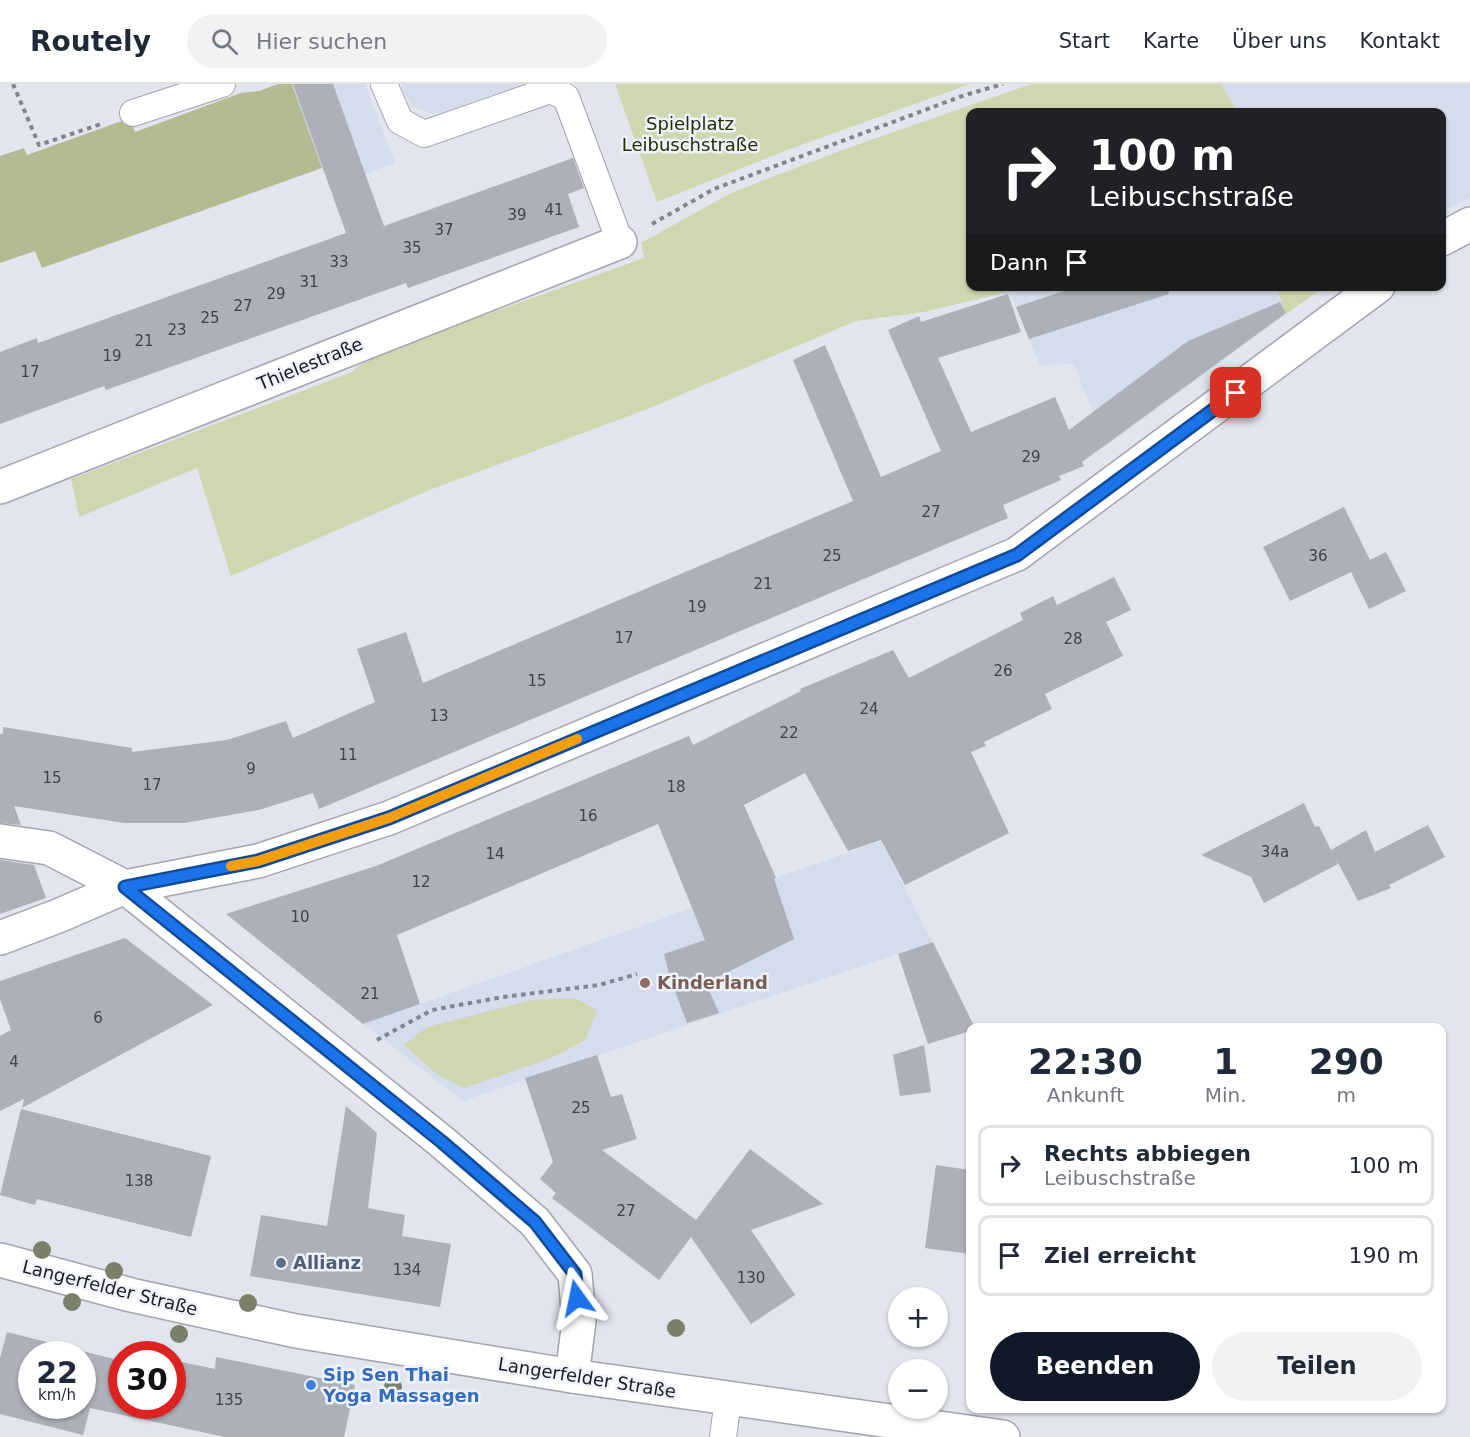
<!DOCTYPE html>
<html lang="de">
<head>
<meta charset="utf-8">
<style>
	:root { --surface:#fff; --page:#f2f2f3; --text:#1f2937; --muted:#747a83; --line:#e0e1e3; --accent:#111827 }
	body { margin:0; font-family:"DejaVu Sans",sans-serif; background:var(--page); color:var(--text); height:100vh; display:flex; flex-direction:column; font-size:22px; white-space:nowrap }
	* { box-sizing:border-box; margin:0 }
	p { font-size:20px; color:var(--muted) }
	.icon { flex:none; width:33px; height:33px; fill:none; stroke:currentColor; stroke-width:2; stroke-linecap:round; stroke-linejoin:round }
	.map { position:relative; flex:1; overflow:hidden }
	.panel { position:absolute; left:966px; top:939px; width:480px; height:390px; display:flex; flex-direction:column; background:var(--surface); border-radius:12px; box-shadow:0 2px 4px #0004 }
	.panel>* { flex:none }
	.hud { position:absolute; left:966px; top:24px; width:480px; height:183px; border-radius:12px; box-shadow:0 2px 4px #0004; background:#202124; color:#fff; overflow:hidden }
	.buttons { position:absolute; left:888px; top:1203px; display:grid; gap:12px }
	.buttons a { display:grid; place-items:center; width:60px; height:60px; border-radius:50%; background:var(--surface); box-shadow:0 2px 4px #0004; font-size:30px }
	.speed { position:absolute; left:18px; top:1257px; display:flex; gap:12px; font-size:30px; font-weight:700; text-align:center }
	.speed>* { display:grid; place-content:center; width:78px; height:78px; border-radius:50%; background:var(--surface); box-shadow:0 2px 4px #0004; line-height:1 }
	.speed small { font-size:15px; font-weight:400 }
	.speed .limit { border:9px solid #d22; background:#fff; color:#111 }
	.pin { position:absolute; display:grid; place-items:center; width:51px; height:51px; color:#fff; margin:-26px; border-radius:12px; box-shadow:0 3px 9px #0006 }
	.me { position:absolute; width:66px; margin:-33px; rotate:348deg; stroke-linejoin:round; filter:drop-shadow(0 0 4px #0008) }
	.turn { display:flex; align-items:center; gap:21px; height:126px; padding:0 24px; font-size:27px }
	.turn .icon { width:78px; height:78px; stroke-width:2.5 }
	.turn b { display:block; font-size:42px; line-height:51px }
	.then { display:flex; align-items:center; height:57px; padding:0 24px; background:#0003; gap:12px; font-size:22px }
	.eta { display:flex; justify-content:space-evenly; align-items:center; height:102px; text-align:center }
	.eta b { font-size:36px; font-weight:700; line-height:42px }
	.action { display:flex; gap:12px; margin-top:auto; padding:12px 24px }
	.action a { flex:1; height:69px; border-radius:36px; background:var(--accent); color:#fff; font-size:24px; font-weight:700; line-height:69px; text-align:center }
	.action a+a { background:var(--page); color:var(--text) }
	ul { padding:0; list-style:none }
	li { display:flex; align-items:center; gap:18px; height:81px; margin:0 12px 9px; padding:0 12px; border:3px solid var(--line); border-radius:12px }
	li div { flex:1 }
	li b { display:block; font-size:22px }
	li em { font-style:normal }
	header { display:flex; align-items:center; gap:36px; box-sizing:border-box; height:84px; padding:0 30px; background:var(--surface); border-bottom:2px solid var(--line) }
	header strong { font-size:28px }
	nav { display:flex; gap:33px; margin-inline-start:auto; font-size:21px }
	.search { width:420px; height:54px; background:var(--page); display:flex; align-items:center; gap:15px; box-sizing:border-box; padding:0 21px; border-radius:33px; color:var(--muted); font-size:22px }
	.map>svg:first-child { display:block }
	.built { fill:#d5dcec }
	.green { fill:#cfd7b0 }
	.forest { fill:#b4bb93 }
	.building { fill:#acb0b8; fill-rule:evenodd }
	.lines { fill:none; stroke-linecap:round; stroke-linejoin:round }
	.lane-casing { stroke:#a2a5ad; stroke-width:28 }
	.street-casing { stroke:#a2a5ad; stroke-width:36 }
	.secondary-casing { stroke:#a2a5ad; stroke-width:36 }
	.path { stroke:#82858b; stroke-width:4; stroke-dasharray:4.5 4.5; stroke-linecap:butt }
	.lane { stroke:#fff; stroke-width:26 }
	.street { stroke:#fff; stroke-width:33 }
	.secondary { stroke:#fff; stroke-width:33 }
	.tree { fill:#7b806b }
	.route-casing { stroke:#114b97; stroke-width:15 }
	.route { stroke:#1a73e8; stroke-width:10 }
	.slow { stroke:#f59e0b; stroke-width:10 }
	.education-dot { fill:#8d6e63; stroke:#eef2fb; stroke-width:2 }
	.service-dot { fill:#5c6f8a; stroke:#eef2fb; stroke-width:2 }
	.shop-dot { fill:#3f7fe0; stroke:#eef2fb; stroke-width:2 }
	.labels { text-anchor:middle; stroke-width:5; stroke-linejoin:round; paint-order:stroke }
	.number-label { font-size:15px; fill:#404246 }
	.park-label { font-size:18px; fill:#282d00; stroke:#eef2fb }
	.street-label { font-size:18px; fill:#1c1d20; stroke:#eef2fb }
	.education-label { font-size:18px; font-weight:bold; fill:#785e54; stroke:#eef2fb; text-anchor:start }
	.service-label { font-size:18px; font-weight:bold; fill:#4e5e75; stroke:#eef2fb; text-anchor:start }
	.shop-label { font-size:18px; font-weight:bold; fill:#366cbe; stroke:#eef2fb; text-anchor:start }
</style>
</head>
<body>
<header>
<strong>Routely</strong>
<div class="search"><svg class="icon" aria-label="search" viewBox="0 0 24 24"><circle cx="10" cy="10" r="6"/><path d="M15 15l6 6"/></svg>Hier suchen</div>
<nav><a>Start</a><a>Karte</a><a>Über uns</a><a>Kontakt</a></nav>
</header>
<div class="map">
<svg width="1470" height="1353" viewBox="0 0 1470 1353">
	<rect width="100%" height="100%" fill="#e1e5ed"/>
	<!-- built -->
	<path class="built" d="M292 0H365L395 79 329 103Z
		M401 0H522L441 29H429L413 22 405 11Z
		M1221 0H1470V114L1442 127V28H1238Z
		M1027 202 1277 203 1286 230 1106 362 1074 280 1040 281 1009 207Z
		M881 757 932 858 463 1017 364 940Z"/>
	<!-- green -->
	<path class="green" d="M615 0H970L790 65 657 118Z
		M1031 0H1221L1238 28H970V202L1027 203 924 228 856 237 645 326 432 405 231 492 197 384 79 433 71 395 352 288 370 272 644 174 641 159 731 109 845 65Z
		M1276 202 1324 203 1286 230Z
		M575 914 597 926 585 956 551 974 464 1004 439 992 404 961 427 943 533 916Z"/>
	<!-- forest -->
	<path class="forest" d="M278 0H292L322 84 42 184 35 167 0 179V72L24 64 27 71 130 34 135 48 241 9 259 7Z"/>
	<!-- building -->
	<path class="building" d="M293 0H333L384 142 573 74 584 104 568 110 579 143 408 204 406 199 106 306 104 302 0 340V268L37 254 38 259 346 149Z
		M1079 202H1168L1169 210 1029 255 1016 223Z
		M1008 210 1021 248 938 274 971 348 1055 313 1069 346 1188 257 1280 218 1286 229 1082 378 1084 382 1059 392 1061 396 1003 421 1008 434 319 725 313 709 259 726 184 739H124L14 722 21 741 0 739V650H3V643L132 664V668L227 656 286 637 293 654 375 618 357 565 406 548 423 599 853 417 793 276 825 261 881 393 941 367 888 246 919 232 921 238Z
		M1344 423 1370 476 1386 468 1406 507 1369 525 1351 488 1290 517 1263 463Z
		M1114 493 1131 526 1106 538 1123 572 1045 610 1052 625 984 658 986 662 971 668 1009 749 905 801 881 756 848 767 805 689 744 721 776 794 774 795 794 855 706 899 719 929 687 939 670 894 664 870 705 856 658 740 397 851 420 920 363 940 226 830 376 782 689 652 693 661 801 607 800 605 893 566 909 594 1023 536 1020 529 1053 512 1057 521Z
		M1304 719 1315 743 1319 742 1331 766 1366 746 1375 768 1428 741 1445 773 1389 801 1391 804 1358 817 1334 771 1338 780 1264 819 1251 793 1201 771Z
		M0 776 34 781 46 814 0 830Z
		M125 854 213 921 22 1024 24 1015 0 1027V952L11 946 0 915V897Z
		M933 858 975 944H970V947L928 960 898 870Z
		M924 961 931 1008 900 1012 893 971Z
		M597 971 611 1013 622 1010 637 1055 602 1066 696 1136 750 1065 823 1120 751 1146 795 1211 751 1240 691 1153 659 1196 552 1114 556 1109 540 1095 553 1078 525 994Z
		M346 1022 377 1049 368 1124 405 1131 402 1152 451 1160 440 1223 250 1192 261 1131 327 1142Z
		M21 1025 211 1072 191 1153 37 1115 35 1121 0 1111Z
		M936 1081 970 1086V1170L925 1164Z
		M7 1248 122 1277V1322H172V1276L215 1285 216 1273 355 1301 344 1353H225L90 1324 83 1351 0 1330V1274ZM32 1270H82V1322H32Z"/>
	<g class="lines">
		<defs>
			<path id="lane" d="M384 0 400 37 424 50 550 6 566 13 620 158
				M133 29 222 0
				M723 1353 728 1315"/>
			<path id="street" d="M1442 155 1470 140
				M0 403 620 158
				M0 757 49 764 125 803 442 1058 535 1138 575 1190 579 1237 572 1292
				M0 854 58 832 125 803 258 777 389 734 1017 470 1378 202"/>
			<path id="secondary" d="M0 1176 131 1211 296 1247 572 1292 1003 1353"/>
		</defs>
		<!-- lane casing -->
		<use href="#lane" class="lane-casing"/>
		<!-- street casing -->
		<use href="#street" class="street-casing"/>
		<!-- secondary casing -->
		<use href="#secondary" class="secondary-casing"/>
		<!-- path -->
		<path class="path" d="M13 0 39 61 101 40
			M652 140 714 105 965 11 1003 0
			M377 956 432 926 503 913 599 901 637 890"/>
		<!-- lane -->
		<use href="#lane" class="lane"/>
		<!-- street -->
		<use href="#street" class="street"/>
		<!-- secondary -->
		<use href="#secondary" class="secondary"/>
	</g>
	<!-- trees -->
	<g class="tree">
		<circle cx="42" cy="1166" r="9"/>
		<circle cx="114" cy="1187" r="9"/>
		<circle cx="72" cy="1218" r="9"/>
		<circle cx="248" cy="1219" r="9"/>
		<circle cx="676" cy="1244" r="9"/>
		<circle cx="179" cy="1250" r="9"/>
		<circle cx="393" cy="1303" r="9"/>
		<circle cx="448" cy="1315" r="9"/>
	</g>
	<g class="lines">
		<defs>
			<path id="route" d="M577 1214 575 1190 535 1138 442 1058 125 803 258 777 389 734 1017 471 1236 309"/>
		</defs>
		<!-- route casing -->
		<use href="#route" class="route-casing"/>
		<!-- route -->
		<use href="#route" class="route"/>
		<!-- slow -->
		<path class="slow" d="M231 782 258 777 389 734 577 655"/>
	</g>
	<!-- markers -->
	<circle class="education-dot" cx="645" cy="899" r="6"/>
	<circle class="service-dot" cx="281" cy="1179" r="6"/>
	<circle class="shop-dot" cx="311" cy="1301" r="6"/>
	<g class="labels">
		<!-- number labels -->
		<g class="number-label">
			<text x="554" y="131">41</text>
			<text x="517" y="136">39</text>
			<text x="444" y="151">37</text>
			<text x="412" y="169">35</text>
			<text x="339" y="183">33</text>
			<text x="309" y="203">31</text>
			<text x="276" y="215">29</text>
			<text x="243" y="227">27</text>
			<text x="210" y="239">25</text>
			<text x="177" y="251">23</text>
			<text x="144" y="262">21</text>
			<text x="112" y="277">19</text>
			<text x="30" y="293">17</text>
			<text x="1031" y="378">29</text>
			<text x="931" y="433">27</text>
			<text x="832" y="477">25</text>
			<text x="1318" y="477">36</text>
			<text x="763" y="505">21</text>
			<text x="697" y="528">19</text>
			<text x="624" y="559">17</text>
			<text x="1073" y="560">28</text>
			<text x="1003" y="592">26</text>
			<text x="537" y="602">15</text>
			<text x="869" y="630">24</text>
			<text x="439" y="637">13</text>
			<text x="789" y="654">22</text>
			<text x="348" y="676">11</text>
			<text x="251" y="690">9</text>
			<text x="52" y="699">15</text>
			<text x="152" y="706">17</text>
			<text x="676" y="708">18</text>
			<text x="588" y="737">16</text>
			<text x="1275" y="773">34a</text>
			<text x="495" y="775">14</text>
			<text x="421" y="803">12</text>
			<text x="300" y="838">10</text>
			<text x="370" y="915">21</text>
			<text x="98" y="939">6</text>
			<text x="14" y="983">4</text>
			<text x="581" y="1029">25</text>
			<text x="139" y="1102">138</text>
			<text x="626" y="1132">27</text>
			<text x="407" y="1191">134</text>
			<text x="751" y="1199">130</text>
			<text x="229" y="1321">135</text>
		</g>
		<!-- park labels -->
		<g class="park-label">
			<text x="690" y="46">Spielplatz<tspan x="690" dy="21">Leibuschstraße</tspan></text>
		</g>
		<!-- street labels -->
		<g class="street-label">
			<text transform="translate(310 280) rotate(-22)" y="6">Thielestraße</text>
			<text transform="translate(110 1204) rotate(14)" y="6">Langerfelder Straße</text>
			<text transform="translate(587 1294) rotate(9)" y="6">Langerfelder Straße</text>
		</g>
		<!-- education labels -->
		<g class="education-label">
			<text x="657" y="905">Kinderland</text>
		</g>
		<!-- service labels -->
		<g class="service-label">
			<text x="293" y="1185">Allianz</text>
		</g>
		<!-- shop labels -->
		<g class="shop-label">
			<text x="323" y="1297">Sip Sen Thai<tspan x="323" dy="21">Yoga Massagen</tspan></text>
		</g>
	</g>
</svg>
<div class="buttons">
<a>+</a>
<a>−</a>
</div>
<div class="speed"><div>22<small>km/h</small></div><div class="limit">30</div></div>
<div class="pin" style="left:1236px;top:309px;background:#d93025"><svg class="icon" aria-label="arrive" viewBox="0 0 24 24"><path d="M6 21V4h12l-3 4 3 4H6"/></svg></div>
<svg class="me" style="left:577px;top:1214px" viewBox="-20 -20 40 40"><path d="M0-17L14 15 0 8-14 15z" fill="#1a73e8" stroke="#fff" stroke-width="4"/></svg>
<div class="hud">
<div class="turn"><svg class="icon" aria-label="right" viewBox="0 0 24 24"><path d="M7 20v-9h11M14 6l5 5-5 5"/></svg><div><b>100 m</b>Leibuschstraße</div></div>
<div class="then">Dann<svg class="icon" aria-label="arrive" viewBox="0 0 24 24"><path d="M6 21V4h12l-3 4 3 4H6"/></svg></div>
</div>
<section class="panel">
<div class="eta">
<div><b>22:30</b><p>Ankunft</p></div>
<div><b>1</b><p>Min.</p></div>
<div><b>290</b><p>m</p></div>
</div>
<ul>
<li><svg class="icon" aria-label="right" viewBox="0 0 24 24"><path d="M7 20v-9h11M14 6l5 5-5 5"/></svg><div><b>Rechts abbiegen</b><p>Leibuschstraße</p></div><em>100 m</em></li>
<li><svg class="icon" aria-label="arrive" viewBox="0 0 24 24"><path d="M6 21V4h12l-3 4 3 4H6"/></svg><div><b>Ziel erreicht</b></div><em>190 m</em></li>
</ul>
<div class="action"><a>Beenden</a><a>Teilen</a></div>
</section>
</div>
</body>
</html>
